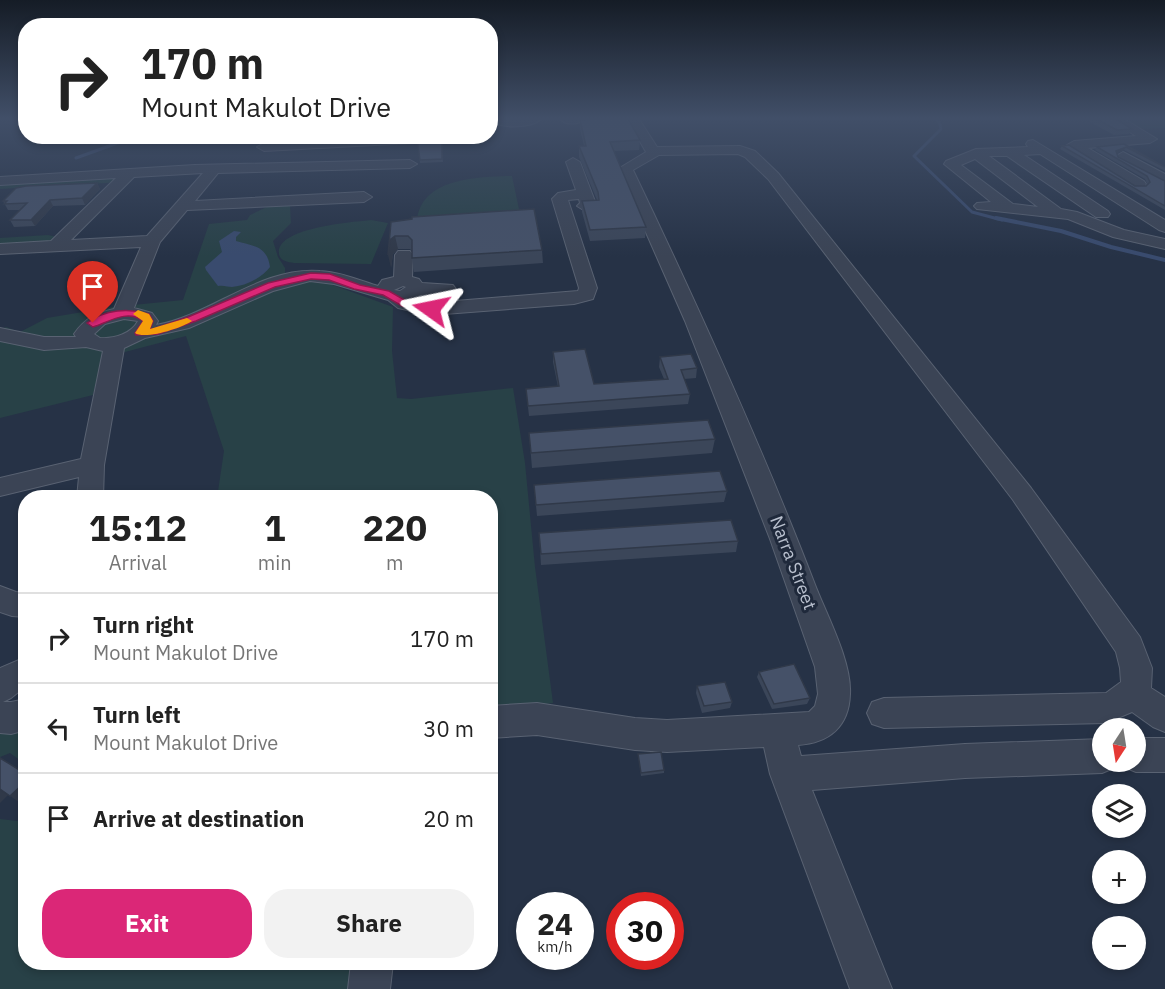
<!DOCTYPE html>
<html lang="en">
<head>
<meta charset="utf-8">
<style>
	:root { --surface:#fff; --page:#f2f2f2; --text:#222; --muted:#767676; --line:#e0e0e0; --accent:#db2777 }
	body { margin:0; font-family:"IBM Plex Sans",sans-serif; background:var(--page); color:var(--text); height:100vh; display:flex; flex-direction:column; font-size:22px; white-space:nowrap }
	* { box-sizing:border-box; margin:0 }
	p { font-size:20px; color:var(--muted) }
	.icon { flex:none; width:33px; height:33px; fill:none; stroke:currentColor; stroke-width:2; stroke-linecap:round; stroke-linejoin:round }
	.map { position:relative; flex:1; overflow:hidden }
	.details { position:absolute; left:18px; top:490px; width:480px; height:480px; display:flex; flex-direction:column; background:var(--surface); border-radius:24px; box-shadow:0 3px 9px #0003 }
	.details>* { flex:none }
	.hud { position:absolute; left:18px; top:18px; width:480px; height:126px; border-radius:24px; box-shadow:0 3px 9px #0003; background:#fff; color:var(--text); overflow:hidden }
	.needle { width:39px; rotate:192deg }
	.controls { position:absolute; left:1092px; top:718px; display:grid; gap:12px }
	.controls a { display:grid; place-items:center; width:54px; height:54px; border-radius:50%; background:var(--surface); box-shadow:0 3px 9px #0003; font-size:30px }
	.speed { position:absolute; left:516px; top:892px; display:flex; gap:12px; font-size:30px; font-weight:700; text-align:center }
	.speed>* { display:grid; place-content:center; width:78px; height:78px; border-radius:50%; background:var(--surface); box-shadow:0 3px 9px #0003; line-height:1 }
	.speed small { font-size:15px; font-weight:400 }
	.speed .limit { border:9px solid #d22; background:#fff; color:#111 }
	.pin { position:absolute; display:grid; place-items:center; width:51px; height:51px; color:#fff; margin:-62px -26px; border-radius:50% 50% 50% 0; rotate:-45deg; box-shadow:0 0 6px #0007 }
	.pin .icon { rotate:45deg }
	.me { position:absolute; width:66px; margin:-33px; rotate:282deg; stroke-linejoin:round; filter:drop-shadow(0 0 4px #0008) }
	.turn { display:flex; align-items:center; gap:21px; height:126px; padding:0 24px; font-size:27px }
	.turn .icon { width:78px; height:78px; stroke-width:2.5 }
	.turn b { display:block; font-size:42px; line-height:51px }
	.eta { display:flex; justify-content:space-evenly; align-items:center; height:102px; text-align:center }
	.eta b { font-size:36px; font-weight:800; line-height:42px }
	.cta { display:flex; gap:12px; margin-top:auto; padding:12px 24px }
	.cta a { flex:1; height:69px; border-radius:24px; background:var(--accent); color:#fff; font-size:24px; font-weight:800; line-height:69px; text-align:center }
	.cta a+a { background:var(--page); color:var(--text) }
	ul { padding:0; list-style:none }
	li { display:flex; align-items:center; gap:18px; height:90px; padding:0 24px; border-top:2px solid var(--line) }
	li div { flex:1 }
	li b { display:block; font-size:22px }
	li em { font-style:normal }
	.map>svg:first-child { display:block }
	.green { fill:#284147 }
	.water { fill:#394b6e }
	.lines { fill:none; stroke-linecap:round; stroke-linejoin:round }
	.stream-far1 { stroke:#394b6e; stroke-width:3 }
	.stream { stroke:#394b6e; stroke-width:4 }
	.minor-casing { stroke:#596272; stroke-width:2 }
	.minor { fill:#3b4455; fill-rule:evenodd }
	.wall { fill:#3b4659 }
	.shaded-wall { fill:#303949 }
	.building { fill:#455168; stroke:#303949; stroke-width:1.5 }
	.route { fill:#db2777; stroke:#8e194d; stroke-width:1.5 }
	.slow { fill:#f59e0b }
	.labels { text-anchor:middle; stroke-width:6; stroke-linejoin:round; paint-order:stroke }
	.street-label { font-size:18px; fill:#b9c0ce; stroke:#1f293b }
</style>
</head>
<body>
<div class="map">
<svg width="1165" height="989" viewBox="0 0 1165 989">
	<rect width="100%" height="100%" fill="#263246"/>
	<!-- green -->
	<path class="green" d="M1119 119H1165V128L1139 129Z
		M118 176 113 182 107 183 0 189V183Z
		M512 176 520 214 417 221C421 177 480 177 512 176Z
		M290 205 291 223 273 241 278 257 285 268V274L308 281 330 284 393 307 392 351 397 398 411 399 513 388 525 463 535 567 553 703 491 711 490 498H217L224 451 186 336 102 358 93 395 0 418V330L6 327 20 332 47 318 113 307 183 300 209 224 247 220 250 215 269 206Z
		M371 220 388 223 371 264 294 263C288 262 280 261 279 254 275 227 355 222 371 220Z
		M48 235 57 237 46 243 0 247V238Z
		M25 724V764L10 753 0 757V732Z
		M25 817 26 963H357L353 989H0V819L17 821Z"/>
	<!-- water -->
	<path class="water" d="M234 231 241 232 236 237V241C252 246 267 245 270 267 263 277 246 286 232 287 228 287 224 285 218 286L206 270 205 267 222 252 219 241Z"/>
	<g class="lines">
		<!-- stream-far1 -->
		<path class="stream-far1" d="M934 119 939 121 941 129 914 156 972 212 1002 220
			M76 158 137 136"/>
		<!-- stream -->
		<path class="stream" d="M996 218 1061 231 1111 247 1165 260"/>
		<defs>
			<path id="minor" d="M497 119H539L540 120C532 127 503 129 495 122Z
				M560 119H584C579 125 565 125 560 119Z
				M627 119H639L657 147 740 146 755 151 778 173 1031 488 1140 637 1152 668 1151 688 1165 697V732L1153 727 1132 712 1106 723 884 728 872 724 867 713 872 702 884 698 1106 693 1121 682 1120 668 1116 652 1013 500 768 179 745 157 738 154 659 155 633 170C698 306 760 442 814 582 826 614 852 661 850 694 849 727 829 743 798 745L801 756 965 744 1102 739V762H1117L1114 768 1102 773 965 778 812 790 892 989H850L770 774 764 747 667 752 635 750 537 735 490 738V706L537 703 635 718 667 720 809 712 815 706 818 694 815 667 770 539 685 321 618 169 646 152Z
				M1109 119H1124L1157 139 1150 143 1088 148 1144 181 1146 184 1144 187H1134L1067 145 1074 141 1136 136Z
				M242 136 235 141 228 137 229 136Z
				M385 136H417L419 139 412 143 264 151 257 147 264 143Z
				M1033 140 1165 220V232L1159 230 1040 154 1024 155 1108 211 1110 214 1108 217H1096L1007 156H989L1061 209 1077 212 1124 230 1165 239V249L1113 237 1068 219 977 209 974 206 977 203 991 202 944 164 946 161 976 149 1028 147 1026 144 1028 141ZM975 159 1038 207 1013 204 961 165Z
				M1123 152 1165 174V184L1118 159 1116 156Z
				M573 158 580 162 596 204 585 211 577 206 580 203 579 199 568 200 597 288 593 299 574 304 431 315 398 308 388 300 334 284 310 281 273 291 189 328 145 338 124 348 104 465 103 498H77L79 477 0 496V478L81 459 103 351 86 347 44 350 0 341V328L44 337H76L74 334C85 318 96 313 114 309L141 247 0 254V244L51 241 116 178 0 185V177L195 165 410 160 417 164 410 168 218 173 195 201 364 192 372 197 364 202 187 210 160 242 134 308 152 313 158 321 156 325C212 315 261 266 320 271 340 272 359 280 378 286L382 280 394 277 395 255 398 251H410L413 255 412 277 419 279 422 283 453 285 456 289 453 293 420 295 411 299 431 303 578 291 579 288 552 199 558 193 576 190 566 162ZM203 173 147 236 71 240 134 177ZM403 286 406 287 400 291 394 290ZM124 319 138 321C131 334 114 339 100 338L94 334 105 324Z
				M0 586 16 592 26 593V617L12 616 0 612Z
				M26 657V686L11 698 3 702H11L26 699V730L11 734 0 733V668Z
				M1136 738H1165V772H1136L1124 767 1122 762H1136Z
				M351 963H393L390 989H348Z"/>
		</defs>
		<!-- minor casing -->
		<use href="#minor" class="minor-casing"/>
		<!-- minor -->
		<use href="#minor" class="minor"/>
	</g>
	<!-- wall -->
	<path class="wall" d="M1089 119H1116L1132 129 1129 134 1114 135 1088 121Z
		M580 120 640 140 639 150 614 151 646 227 645 238 590 241 582 212V201L597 200 579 157V146H584L580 129Z
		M420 136H442L443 162 420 163 417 139Z
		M1124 144 1165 167V171L1124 150 1117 153 1118 157 1165 181V210L1060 149 1062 146 1135 186H1146L1147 184 1145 179 1095 150 1097 147Z
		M97 183 100 189 85 205 53 206 35 226 14 227 10 220 20 210H8L3 201Z
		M391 222 542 250 543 263 414 272 412 258V251L410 249H398L393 254 391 268Z
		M553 352 594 384 664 379 659 367 660 357 697 368 696 378 684 379 690 394 688 404 529 416 526 389 558 387 553 362Z
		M529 433 715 439 712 453 532 468Z
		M534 485 727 491 724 502 537 516Z
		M539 533 738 541 736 552 541 565Z
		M759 672 810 698 807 704 772 709 757 677Z
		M697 686 732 702 730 708 702 713 696 693Z
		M638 754 664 770V773L641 776Z"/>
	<!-- shaded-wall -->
	<path class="shaded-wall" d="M1126 147 1124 150 1115 154 1116 151Z
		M97 183 100 189 85 205 82 198Z
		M50 200 53 206 35 226 31 220Z
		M395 236 398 249 393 254 391 268 388 255 390 240Z
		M26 781V795L19 802 10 796Z
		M0 789 8 795 0 803Z"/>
	<!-- building -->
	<path class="building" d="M592 119H628L640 140 610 142 646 227 590 230 582 201 599 200 598 192 579 146H586L580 120Z
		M1096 119H1116L1132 129 1117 130Z
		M442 136V159L420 160 417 139 421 136Z
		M1124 144 1165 167 1126 147 1116 151 1118 157 1165 181V206L1062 146 1069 145 1135 186H1146L1150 182 1147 176 1097 147Z
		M97 183 82 198 50 200 31 220H10L27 203 4 204 7 201H3L16 188 26 186Z
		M534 209 542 250 412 258V240L408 236H395L390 240 388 255 391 222 412 219V217Z
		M585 349 594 384 668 379 660 357 691 354 697 368 681 370 690 394 528 406 526 389 559 386 553 352Z
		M708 420 715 439 531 453 529 433Z
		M720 471 727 491 536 505 534 485Z
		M731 520 738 541 541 554 539 533Z
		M794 664 810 698 774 704 759 672Z
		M725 682 732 702 704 706 697 686Z
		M661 752 664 770 641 773 638 754Z
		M0 758 26 774V781L10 796 0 789Z"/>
	<!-- sky -->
	<linearGradient id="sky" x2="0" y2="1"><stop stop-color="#151c26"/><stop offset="0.46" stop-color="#414f68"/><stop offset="1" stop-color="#414f68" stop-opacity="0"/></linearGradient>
	<rect width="1165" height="257" fill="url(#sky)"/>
	<!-- route -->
	<path class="route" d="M311 273 330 274 360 285 389 291 408 302 436 309 431 312 402 306 383 295 354 289 329 280 311 279 275 287 196 321 158 334 136 335 135 333 143 321C127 309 109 322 93 327L87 323C105 309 129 308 149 314L153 321 150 329H153L188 317 268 283Z"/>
	<!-- slow -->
	<path class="slow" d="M138 310 149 314 153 321 150 329 187 318 192 321C182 328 145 340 135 333L143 321 133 314Z"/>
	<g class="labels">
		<!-- street labels -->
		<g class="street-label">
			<text transform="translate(793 563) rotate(69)" y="6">Narra Street</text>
		</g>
	</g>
</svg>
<div class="controls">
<a><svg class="needle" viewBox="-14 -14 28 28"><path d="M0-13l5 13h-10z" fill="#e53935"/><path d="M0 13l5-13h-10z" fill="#767676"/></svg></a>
<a><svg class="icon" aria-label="layers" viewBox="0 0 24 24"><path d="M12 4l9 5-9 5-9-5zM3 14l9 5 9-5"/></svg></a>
<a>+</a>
<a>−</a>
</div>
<div class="speed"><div>24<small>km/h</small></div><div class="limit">30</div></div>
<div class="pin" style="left:93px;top:323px;background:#d93025"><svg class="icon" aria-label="arrive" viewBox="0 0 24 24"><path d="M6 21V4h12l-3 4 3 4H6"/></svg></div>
<svg class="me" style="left:431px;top:309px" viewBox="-20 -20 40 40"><path d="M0-17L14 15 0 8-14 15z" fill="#db2777" stroke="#fff" stroke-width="4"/></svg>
<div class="hud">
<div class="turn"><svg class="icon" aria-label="right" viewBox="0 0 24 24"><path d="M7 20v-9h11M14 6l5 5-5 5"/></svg><div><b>170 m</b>Mount Makulot Drive</div></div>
</div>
<section class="details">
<div class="eta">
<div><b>15:12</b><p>Arrival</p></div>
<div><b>1</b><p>min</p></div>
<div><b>220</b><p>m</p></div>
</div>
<ul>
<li><svg class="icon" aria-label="right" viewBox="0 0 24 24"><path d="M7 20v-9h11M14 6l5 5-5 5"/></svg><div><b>Turn right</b><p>Mount Makulot Drive</p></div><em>170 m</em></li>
<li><svg class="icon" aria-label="left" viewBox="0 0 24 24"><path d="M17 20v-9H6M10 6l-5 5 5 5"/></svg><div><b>Turn left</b><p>Mount Makulot Drive</p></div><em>30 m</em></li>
<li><svg class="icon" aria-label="arrive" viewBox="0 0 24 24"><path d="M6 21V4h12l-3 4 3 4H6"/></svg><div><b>Arrive at destination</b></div><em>20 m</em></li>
</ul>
<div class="cta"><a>Exit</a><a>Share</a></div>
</section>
</div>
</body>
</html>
